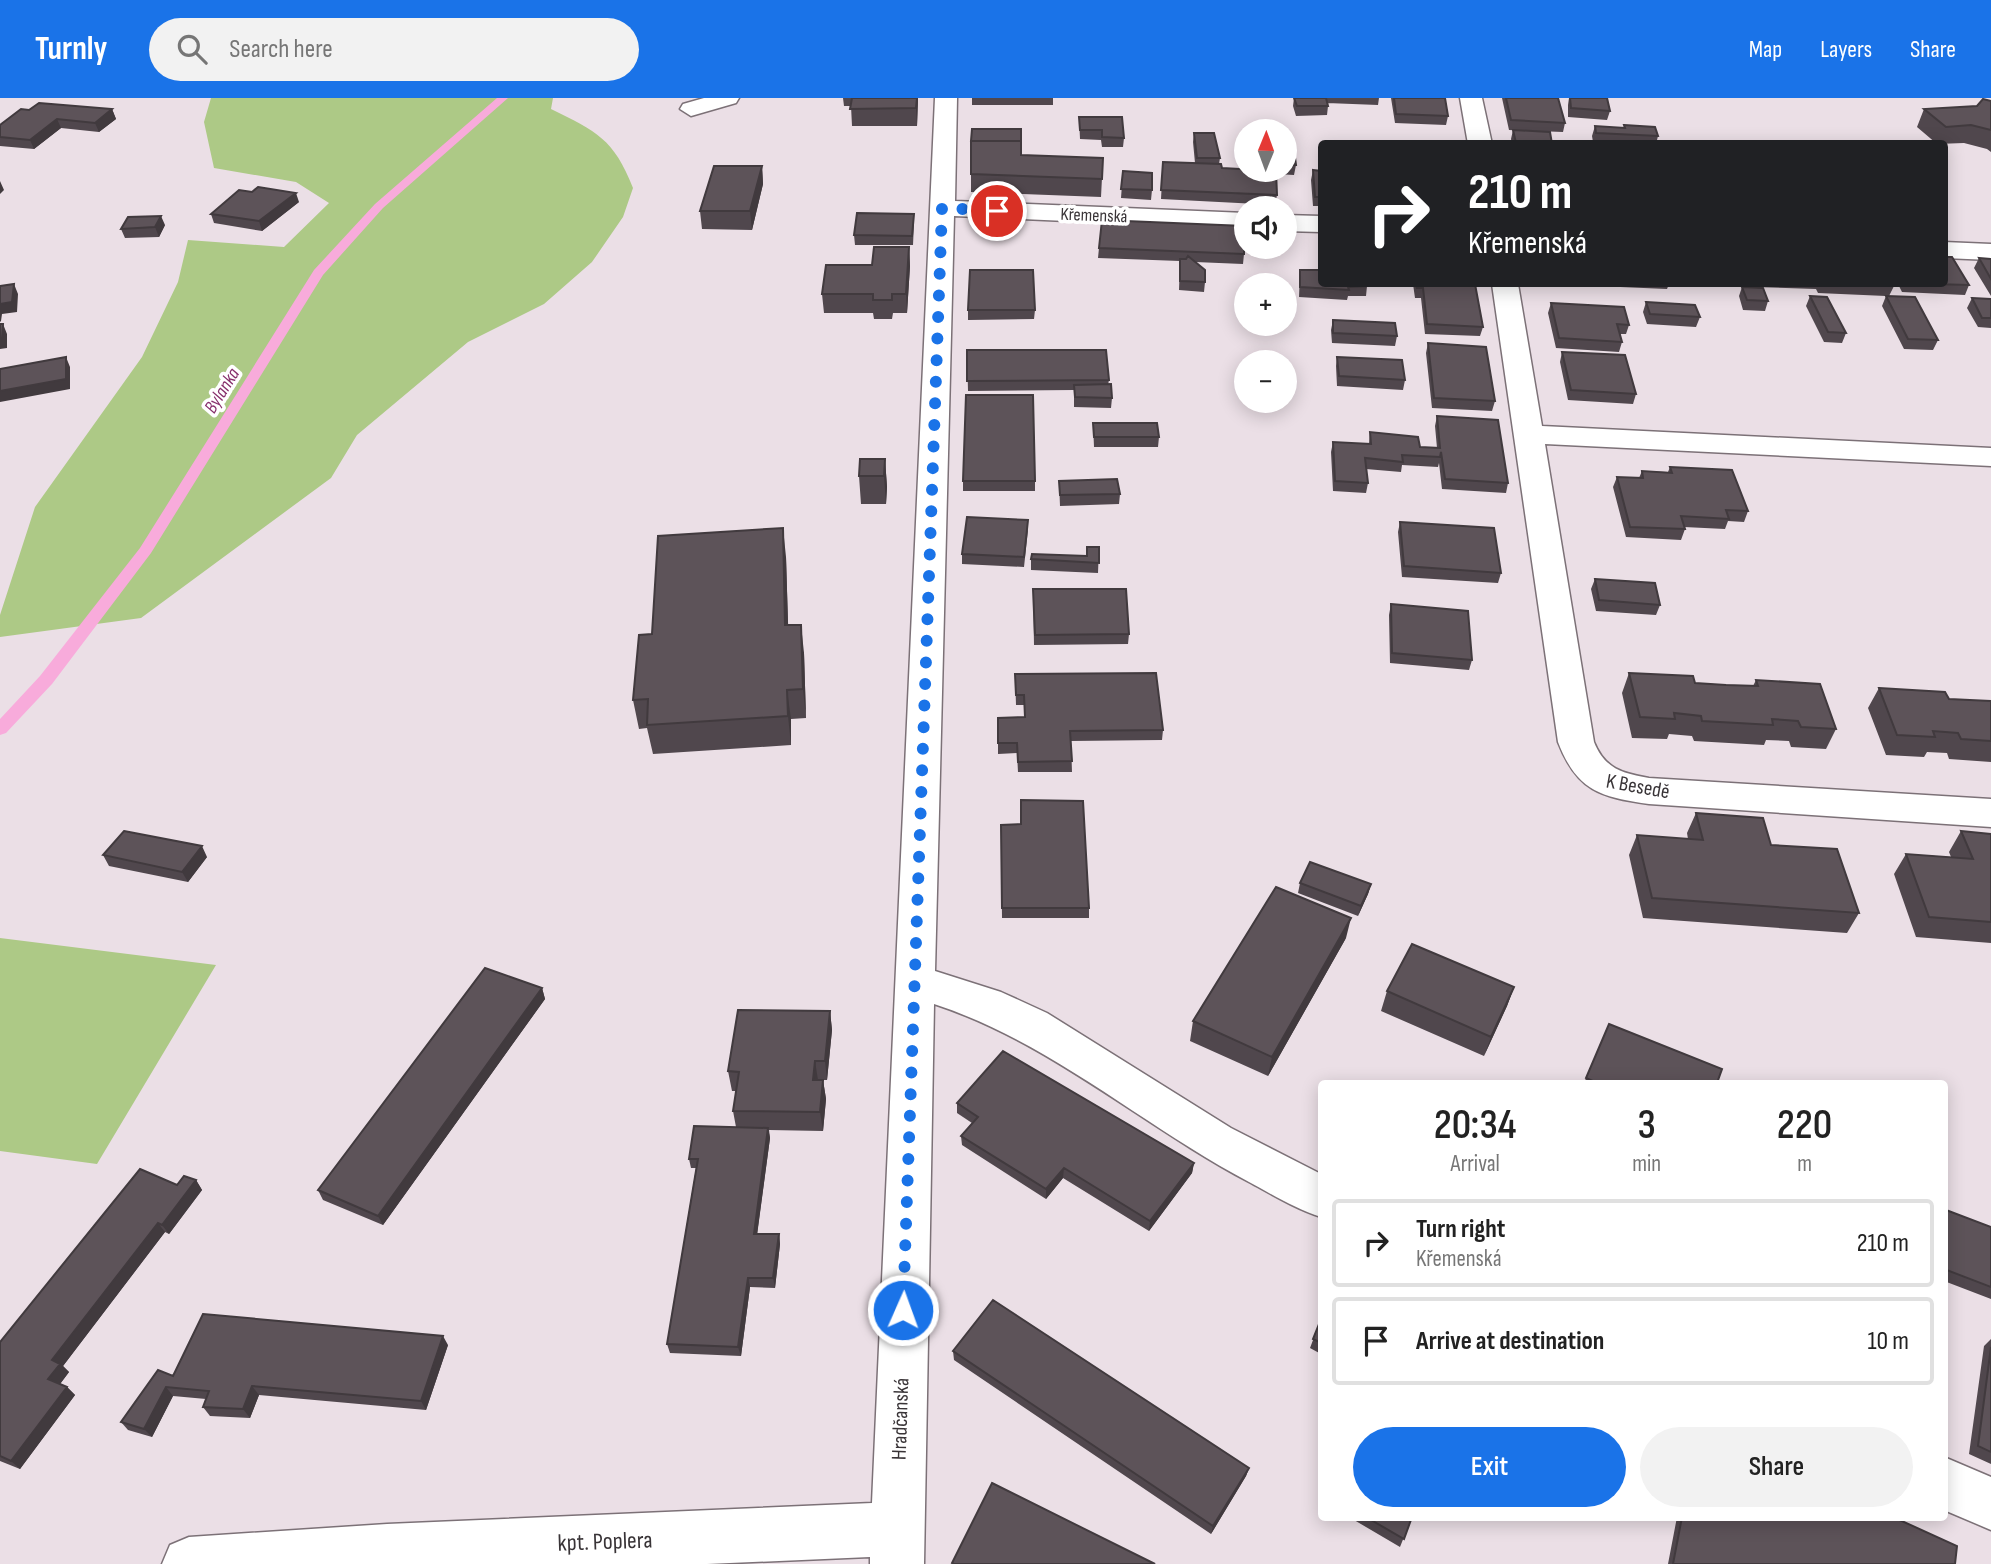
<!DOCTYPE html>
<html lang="en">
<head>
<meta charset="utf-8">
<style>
	:root { --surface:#fff; --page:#f2f2f2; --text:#222; --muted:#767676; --line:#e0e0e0; --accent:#1a73e8 }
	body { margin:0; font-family:"Sofia Sans Condensed",sans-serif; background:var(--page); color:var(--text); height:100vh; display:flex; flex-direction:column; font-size:26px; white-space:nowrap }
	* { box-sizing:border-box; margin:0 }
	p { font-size:23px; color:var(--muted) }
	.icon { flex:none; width:38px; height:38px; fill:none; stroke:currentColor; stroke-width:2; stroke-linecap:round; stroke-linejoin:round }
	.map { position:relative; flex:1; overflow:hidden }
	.panel { position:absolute; left:1318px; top:982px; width:630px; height:441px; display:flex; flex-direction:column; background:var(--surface); border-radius:7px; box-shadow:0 4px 18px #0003 }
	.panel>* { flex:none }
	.banner { position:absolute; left:1318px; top:42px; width:630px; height:147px; border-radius:7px; box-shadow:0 4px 18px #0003; background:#202124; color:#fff; overflow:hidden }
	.needle { width:46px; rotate:1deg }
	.tools { position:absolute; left:1234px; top:21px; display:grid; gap:14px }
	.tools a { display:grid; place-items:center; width:63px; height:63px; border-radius:50%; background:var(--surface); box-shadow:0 4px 18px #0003; font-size:35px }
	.pin { position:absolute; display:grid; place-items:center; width:60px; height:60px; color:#fff; margin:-30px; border:4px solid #fff; border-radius:50%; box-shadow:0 2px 7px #0007 }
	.me { position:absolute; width:77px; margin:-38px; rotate:2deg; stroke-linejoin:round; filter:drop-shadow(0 0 5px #0008) }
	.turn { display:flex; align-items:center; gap:24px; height:147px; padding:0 35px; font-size:32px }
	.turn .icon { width:91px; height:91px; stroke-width:2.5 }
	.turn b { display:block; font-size:49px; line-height:60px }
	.eta { display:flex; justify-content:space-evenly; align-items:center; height:119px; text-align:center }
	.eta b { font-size:42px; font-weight:600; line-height:49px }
	.action { display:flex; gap:14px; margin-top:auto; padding:14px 35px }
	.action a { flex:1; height:80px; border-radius:42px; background:var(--accent); color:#fff; font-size:28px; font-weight:600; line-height:80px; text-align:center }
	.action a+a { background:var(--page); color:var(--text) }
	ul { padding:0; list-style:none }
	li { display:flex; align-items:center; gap:21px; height:88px; margin:0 14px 10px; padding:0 21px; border:4px solid var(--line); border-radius:7px }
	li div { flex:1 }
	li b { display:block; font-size:26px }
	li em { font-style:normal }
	header { display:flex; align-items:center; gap:42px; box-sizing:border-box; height:98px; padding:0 35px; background:var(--accent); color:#fff }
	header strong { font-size:33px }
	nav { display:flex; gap:38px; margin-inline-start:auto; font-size:24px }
	.search { width:490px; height:63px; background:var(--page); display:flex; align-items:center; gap:18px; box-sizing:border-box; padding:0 24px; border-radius:38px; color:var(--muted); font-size:26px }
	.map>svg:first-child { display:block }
	.green { fill:#adc986 }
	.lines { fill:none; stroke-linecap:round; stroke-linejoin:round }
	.stream { fill:#f8abdb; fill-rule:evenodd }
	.minor-casing { stroke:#7c7177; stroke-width:3 }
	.minor { fill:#fff; fill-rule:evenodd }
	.wall { fill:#50474d }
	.shaded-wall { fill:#413a3e }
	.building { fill:#5d5359; stroke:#413a3e; stroke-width:2 }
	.route { stroke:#1a73e8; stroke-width:12; stroke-dasharray:0 21.6 }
	.labels { text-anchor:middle; stroke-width:7; stroke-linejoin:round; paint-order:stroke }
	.far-street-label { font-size:18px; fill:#393437; stroke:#fff }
	.far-water-label { font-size:19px; font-style:italic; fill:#87306c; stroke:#fff }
	.street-label { font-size:21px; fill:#393437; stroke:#fff }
	.near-street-label { font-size:24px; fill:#393437; stroke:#fff }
</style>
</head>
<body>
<header>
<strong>Turnly</strong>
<div class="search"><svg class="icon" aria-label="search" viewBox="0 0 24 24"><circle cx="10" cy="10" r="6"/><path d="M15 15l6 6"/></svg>Search here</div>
<nav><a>Map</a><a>Layers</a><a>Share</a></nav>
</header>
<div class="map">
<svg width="1991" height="1466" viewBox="0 0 1991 1466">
	<rect width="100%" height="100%" fill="#ebdfe6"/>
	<!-- green -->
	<path class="green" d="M211 0H553L551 11C596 33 614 41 633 90L623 119 592 164 544 206 468 244 357 337 331 380 141 520 0 539V517L35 409 142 259 178 184 188 142 284 149 329 105 296 84 214 70 204 24Z
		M0 840 216 867 97 1066 0 1053Z"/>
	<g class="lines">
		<!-- stream -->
		<path class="stream" d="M497 0H508L383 110 323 177 151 455 52 586 6 635 0 637V621L40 578 140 450 314 172 375 106Z"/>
		<defs>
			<path id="minor" d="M704 0H739L736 5 691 18 680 11 683 6Z
				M935 0H957L955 103 1246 115V131L954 118 935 873 1001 894 1047 915 1231 1030 1321 1076V1119C1296 1111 1273 1097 1249 1084 1143 1028 1050 944 934 906L924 1466H870V1459L707 1466H162L170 1447 189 1439 387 1426 872 1405Z
				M1460 0H1482L1492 46H1468Z
				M1284 117 1321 118V134L1284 133Z
				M1944 144 1991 146V162L1944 160Z
				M1492 186H1518L1542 328 1991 350V368L1545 346 1594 644C1605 671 1622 675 1649 680L1991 701V729L1649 706C1600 699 1577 693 1558 644Z
				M1944 1359 1991 1379V1432L1944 1412Z"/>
		</defs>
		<!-- minor casing -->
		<use href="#minor" class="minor-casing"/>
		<!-- minor -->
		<use href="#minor" class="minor"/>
	</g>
	<!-- wall -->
	<path class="wall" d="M843 0H918L917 28H852L851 8H844Z
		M972 0H1053V7H972Z
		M1294 0H1326L1328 8 1327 17 1296 18 1293 8Z
		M1327 0H1379L1378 7 1327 5Z
		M1391 0H1445L1448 18 1446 27 1395 25Z
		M1502 0H1558L1565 25 1563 34 1509 32Z
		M1569 0H1607L1610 13 1607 22 1568 19V7Z
		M1991 3V54L1987 51 1964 45 1937 46 1917 29 1924 11 1977 8Z
		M112 11 116 21 99 34 61 30 34 51 0 48V27L29 12Z
		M1079 19 1124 40 1123 49H1102L1101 42 1080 41Z
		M1624 27 1658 38 1656 46 1593 44 1592 38 1595 28 1624 30Z
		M1513 32 1552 46H1512L1511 41Z
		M1194 35 1220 60 1219 66 1222 70 1274 73 1284 72V51L1296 67 1294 77 1276 76 1277 97 1275 107 1161 101 1163 64 1195 65 1193 44Z
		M971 43 1021 57 1103 60 1101 99 971 94Z
		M762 68 763 86 752 132 702 131 700 113Z
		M1313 72 1321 73V108H1313L1311 82Z
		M1123 73 1152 92 1151 102 1121 100Z
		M299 104 262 133 214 125 211 116Z
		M914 125 913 147H855L854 137Z
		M165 127 159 139 125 140 121 131Z
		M909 149 910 168 907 215H893L892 221H874L873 215H824L822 196 872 167Z
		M1099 150 1244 156 1243 166 1195 164 1205 184 1204 194 1179 192 1180 163 1098 160Z
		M1979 160 1991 161V198L1974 170Z
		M1300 172 1367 188 1366 198H1348L1347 202 1299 199Z
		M1413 186H1475L1483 229 1480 238 1425 236 1421 200H1415Z
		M1573 186H1669L1667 191 1574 187Z
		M1754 186H1895L1889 198 1938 242 1933 252 1904 251 1882 208 1886 198 1818 195 1816 191 1756 189Z
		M1898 186H1944L1969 187 1965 197 1902 194Z
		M1742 189 1768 203 1765 213 1743 212 1739 198Z
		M1810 198 1846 235 1842 245 1824 244 1806 208Z
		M1972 200 1991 201V230L1978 229 1967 210Z
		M1646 204 1700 219 1696 229 1647 226 1643 214Z
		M1551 205 1629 227 1626 236H1620L1622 244 1619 254 1556 250 1548 215Z
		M968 212H1035L1034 221 968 222Z
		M1333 222 1397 238 1395 248 1332 245 1331 232Z
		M1428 245 1495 303 1492 313 1432 310 1426 255Z
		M967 252 1109 282 1108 287 1112 300 1111 310 1074 309V292L968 293Z
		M1562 254 1636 296 1633 306 1568 302 1560 264Z
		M1337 259 1405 282 1403 292 1337 288 1336 268Z
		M1437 318 1508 385 1506 395 1442 391 1439 365 1438 369 1402 367 1401 374 1366 371 1368 385 1366 395 1333 393 1331 354 1333 344 1369 346 1370 334 1420 349 1437 350 1435 328Z
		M1093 325 1159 339 1158 349H1094Z
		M885 361 887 389 886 406H861L859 378Z
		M1670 369 1748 413 1744 424 1728 423 1725 431 1684 429 1685 431 1681 442 1626 439 1613 389 1617 379 1639 380 1642 373 1668 374Z
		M963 383H1035V393H963Z
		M1059 383 1120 396 1119 406 1060 408Z
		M1400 424 1501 475 1498 485 1402 479 1398 434Z
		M1028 432 1024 469 962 466V456Z
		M1099 449 1098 475 1031 472V461L1087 458Z
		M786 459 788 527 804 555 806 620 791 621V647L653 656 647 630 639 631 633 602 652 536Z
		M1595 481 1660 507 1656 517 1596 513 1591 491Z
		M1033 491 1129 536 1128 546 1034 547Z
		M1391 506 1472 562 1469 572 1390 565 1389 517Z
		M1629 575 1695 585 1753 588 1756 582 1836 631 1826 651 1791 649 1789 643 1766 642 1764 647 1694 643 1692 638 1669 636 1667 641 1632 640 1622 595Z
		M1015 576 1163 632 1162 642 1071 643 1072 674H1018L1017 655 998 656V620L1024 619V607H1016Z
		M1879 590 1949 601 1991 603V664L1949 661 1947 655 1927 654 1924 659 1886 657 1868 610Z
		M1696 715 1771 747 1859 815 1847 835 1643 820 1629 757 1637 737 1688 741 1687 735Z
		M1021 726 1089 810V820H1002L1001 727Z
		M1961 733 1991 736V845L1916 839 1894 776 1906 756 1951 759 1949 754Z
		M103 757 207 759 188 784 109 768Z
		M1300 785 1371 786 1368 796 1358 818 1298 795Z
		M1346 840 1268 978 1190 943 1193 923Z
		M1514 889 1507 908 1484 958 1381 913 1387 893Z
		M542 890 545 901 383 1127 323 1102 318 1092Z
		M830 913 832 932 827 982H823L826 1001 823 1033 769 1032 770 1040 757 1136H779L780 1146 775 1190 750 1189 741 1258 670 1255 667 1246 696 1070H691L689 1061 736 1029 733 1013 736 993H732L728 973Z
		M1609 926 1717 985H1584Z
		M957 1005 1194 1065 1192 1075 1149 1133 1063 1080 1046 1101 962 1047 961 1038 972 1025 957 1015Z
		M196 1082 202 1092 169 1136 165 1134 63 1268 69 1274 60 1286 67 1289 75 1297 20 1371 0 1363V1244L177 1087Z
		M1946 1112 1991 1129V1201L1944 1183V1114Z
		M1321 1221V1256L1310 1250Z
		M1991 1241V1366L1969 1356 1984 1248Z
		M448 1247 426 1312 259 1297 250 1320 210 1318 203 1309 206 1301 173 1298 152 1339 128 1332 121 1324 173 1278Z
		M953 1253 1249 1370 1246 1378 1211 1436 954 1262Z
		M1349 1419H1412L1400 1449Z
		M1677 1419H1893L1955 1466H1668Z"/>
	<!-- shaded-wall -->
	<path class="shaded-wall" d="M917 0H918L917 28 916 10Z
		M112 11 116 21 99 34 95 25Z
		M57 21 61 30 34 51 30 42Z
		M762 68 763 86 752 132 750 113Z
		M0 83 4 92 0 96Z
		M296 95 299 104 262 133 259 123Z
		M161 118 165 127 159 139 155 129Z
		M909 149 910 168 907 215 906 196Z
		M14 186 18 196 17 214 2 216 1 223 0 224V206Z
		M3 226 7 236V250L0 251V240Z
		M66 259 70 269V291L0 304V293Z
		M885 361 887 389 886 406 884 378Z
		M783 430 786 459 789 556 785 527Z
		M801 527 804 555 806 620 803 591Z
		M787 592 791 621V647L788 618Z
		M202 748 207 759 188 784 182 774Z
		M1371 786 1368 796 1358 818 1361 808Z
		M1351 820 1346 840 1268 978 1272 959Z
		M1514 889 1507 908 1484 958 1491 939Z
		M542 890 545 901 383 1127 378 1118Z
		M830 913 832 932 827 982 825 963Z
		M815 963 818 982H813Z
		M823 982 826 1001 823 1033 820 1014Z
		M768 1030 770 1040 756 1145 754 1136Z
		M1194 1065 1192 1075 1149 1133 1150 1123Z
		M1064 1070 1063 1080 1046 1101V1091Z
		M196 1082 202 1092 169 1136 162 1127Z
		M158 1125 165 1134 63 1268 69 1274 57 1290 48 1281 52 1262Z
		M779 1136 780 1146 775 1190 773 1180Z
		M748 1180 750 1189 741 1258 738 1249Z
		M443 1238 448 1247 426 1312 421 1303Z
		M252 1288 259 1297 250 1320 243 1311Z
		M67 1289 75 1297 20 1371 11 1363Z
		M166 1289 173 1298 152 1339 144 1331Z
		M1249 1370 1246 1378 1211 1436 1213 1428Z"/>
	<!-- building -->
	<path class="building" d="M852 0H917L916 10 850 11Z
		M1294 0H1326L1328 8H1297Z
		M1394 0H1445L1448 18 1396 16Z
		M1506 0H1558L1565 25 1511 22Z
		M1570 0H1607L1610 13 1571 10Z
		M1983 1 1991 3V32L1971 27 1946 29 1924 11 1977 8Z
		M39 5 112 11 95 25 57 21 30 42 0 39V27L21 11 29 12Z
		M1079 19H1122L1124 40 1102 39V32H1080Z
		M1624 27 1655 29 1658 38 1596 35 1595 28 1625 30Z
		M972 31H1021V43H971Z
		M1513 32 1550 34 1552 46 1516 45Z
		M1194 35H1214L1220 60H1197Z
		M971 43H1021V57L1103 60 1102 81 971 76Z
		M1284 51 1294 52 1296 67H1284Z
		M1163 64 1221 66 1222 70 1276 73 1277 97 1161 92Z
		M714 68H762L750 113H700Z
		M1313 72 1321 73V99H1315Z
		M1123 73 1152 75V92L1121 91Z
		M258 89 296 95 259 123 211 116 239 92 252 94Z
		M857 115 914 116 912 138 854 137Z
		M161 118 155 129 121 131 128 119Z
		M1102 122 1244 128V156L1099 150Z
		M874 149H909L906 196H892V202H873V196H822L826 167H872Z
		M1188 158 1205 172V184L1180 183V161H1186Z
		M1944 159H1952L1969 187 1931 186H1944Z
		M1979 160 1991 161V181Z
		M970 172H1033L1035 212H968Z
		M1300 172H1321V186H1367V188L1348 189 1349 192 1300 189Z
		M14 186 12 204 0 206V188Z
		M1416 186H1475L1483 229 1427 226 1423 190H1417Z
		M1742 189 1763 190 1768 203 1747 202Z
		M1810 198 1827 199 1846 235 1828 234Z
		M1886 198 1915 199 1938 242 1908 241Z
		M1972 200 1991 201V220H1982Z
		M1646 204 1695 207 1700 219 1650 216Z
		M1551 205 1624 209 1629 227 1617 226 1622 244 1559 240Z
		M1333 222 1395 225 1397 238 1333 235Z
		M0 226H3L2 240H0Z
		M1428 245 1486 249 1495 303 1434 300Z
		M967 252H1106L1109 282 967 283Z
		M1562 254 1625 257 1636 296 1571 292Z
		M66 259V281L0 293V271Z
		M1337 259 1402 262 1405 282 1339 278Z
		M1111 286 1112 300 1075 299 1074 287Z
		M966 297H1033L1035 383H963Z
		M1437 318 1498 322 1508 385 1445 381 1441 354 1440 359 1402 357 1403 364 1365 360 1368 385 1335 383 1333 344 1371 346 1370 334 1418 339 1420 349 1440 350Z
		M1093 325H1157L1159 339H1094Z
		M860 361H885L884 378H859Z
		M1670 369 1732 372 1748 413 1726 412 1729 421 1681 418 1685 431 1630 429 1617 379 1643 380 1642 373 1672 375Z
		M1117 381 1120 396 1060 397 1059 383Z
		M967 419 1028 422 1024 459 962 456Z
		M1400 424 1494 430 1501 475 1404 468Z
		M783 430 785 527H801L803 591 787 592 788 618 647 627 648 601 633 602 639 537 652 536 658 438Z
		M1087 449H1099V465L1031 461 1032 456 1087 458Z
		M1595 481 1655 485 1660 507 1599 502Z
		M1033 491H1126L1129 536 1035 537Z
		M1391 506 1468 513 1472 562 1392 555Z
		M1156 575 1163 632 1070 633 1072 663 1018 664 1017 645H998V620L1025 619 1024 597H1016L1015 576Z
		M1629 575 1693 578 1695 585 1726 587 1758 588 1756 582 1820 586 1836 631 1801 629 1798 623 1772 621 1773 627 1702 623 1701 618 1674 615 1675 621 1640 619Z
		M1879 590 1945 594 1949 601 1991 603V643L1961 641 1958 635 1933 633 1935 639 1897 637Z
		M1021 702 1083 703 1089 810H1002L1001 727 1021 726Z
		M1696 715 1763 720 1771 747 1837 751 1859 815 1652 800 1637 737 1703 742Z
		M124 733 202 748 182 774 103 757Z
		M1961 733 1991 736V824L1929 819 1906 756 1973 761Z
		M1310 764 1371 786 1361 808 1300 785Z
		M1276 789 1351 820 1272 959 1193 923Z
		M1412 846 1514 889 1491 939 1387 893Z
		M485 870 542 890 378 1118 318 1092Z
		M738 912 830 913 825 963H815L813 982H823L820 1014 733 1013 739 974 728 973Z
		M1609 926 1722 971 1717 985H1597L1586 980Z
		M1003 953 1194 1065 1150 1123 1064 1070 1046 1091 961 1038 978 1019 957 1005Z
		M694 1028 768 1030 754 1136H779L773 1180H748L738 1249 667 1246 698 1061H689Z
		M140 1071 177 1087 184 1078 196 1082 162 1127 158 1125 52 1262 60 1266 48 1281 67 1289 11 1363 0 1358V1244Z
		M1946 1112 1991 1129V1189L1944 1171V1126Z
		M993 1202 1249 1370 1213 1428 953 1253Z
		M203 1216 443 1238 421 1303 252 1288 243 1311 203 1309 209 1293 166 1289 144 1331 121 1324 158 1272 173 1278Z
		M1321 1221V1245L1313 1241Z
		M1991 1249V1354L1978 1348Z
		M992 1385 1155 1466H954L952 1465Z
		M1366 1419H1412L1404 1441Z
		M1682 1419H1893L1957 1448 1955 1466H1673Z"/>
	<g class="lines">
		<!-- route -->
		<path class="route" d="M903 1212 942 110 997 113"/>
	</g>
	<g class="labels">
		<!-- far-street labels -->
		<g class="far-street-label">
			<text transform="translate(1094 117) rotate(2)" y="6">Křemenská</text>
		</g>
		<!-- far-water labels -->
		<g class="far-water-label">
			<text transform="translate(221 292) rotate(-58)" y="7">Bylanka</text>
		</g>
		<!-- street labels -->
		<g class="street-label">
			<text transform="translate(1638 688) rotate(10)" y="7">K Besedě</text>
			<text transform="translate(900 1321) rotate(-88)" y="7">Hradčanská</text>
		</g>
		<!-- near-street labels -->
		<g class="near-street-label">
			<text transform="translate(605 1443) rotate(-2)" y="8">kpt. Poplera</text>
		</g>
	</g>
</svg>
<div class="tools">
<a><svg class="needle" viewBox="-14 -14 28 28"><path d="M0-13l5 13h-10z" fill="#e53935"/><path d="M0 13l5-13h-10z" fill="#767676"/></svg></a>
<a><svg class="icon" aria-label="sound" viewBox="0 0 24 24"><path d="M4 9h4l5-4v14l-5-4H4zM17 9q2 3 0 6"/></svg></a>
<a>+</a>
<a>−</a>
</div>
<div class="pin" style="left:997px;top:113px;background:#d93025"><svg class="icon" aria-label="arrive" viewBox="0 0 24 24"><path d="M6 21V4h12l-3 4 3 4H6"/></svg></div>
<svg class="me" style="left:903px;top:1212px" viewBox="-20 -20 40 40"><circle r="17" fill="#1a73e8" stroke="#fff" stroke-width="3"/><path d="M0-11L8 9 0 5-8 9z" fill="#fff"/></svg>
<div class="banner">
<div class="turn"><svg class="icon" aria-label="right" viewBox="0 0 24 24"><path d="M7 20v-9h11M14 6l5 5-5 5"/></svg><div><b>210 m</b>Křemenská</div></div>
</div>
<section class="panel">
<div class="eta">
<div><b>20:34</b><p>Arrival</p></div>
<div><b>3</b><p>min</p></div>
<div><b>220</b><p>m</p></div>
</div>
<ul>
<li><svg class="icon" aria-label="right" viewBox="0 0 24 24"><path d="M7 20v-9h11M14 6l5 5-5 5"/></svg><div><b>Turn right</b><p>Křemenská</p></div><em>210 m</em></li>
<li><svg class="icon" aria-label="arrive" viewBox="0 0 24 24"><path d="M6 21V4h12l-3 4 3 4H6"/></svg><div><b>Arrive at destination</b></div><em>10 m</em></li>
</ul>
<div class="action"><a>Exit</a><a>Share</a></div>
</section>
</div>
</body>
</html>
